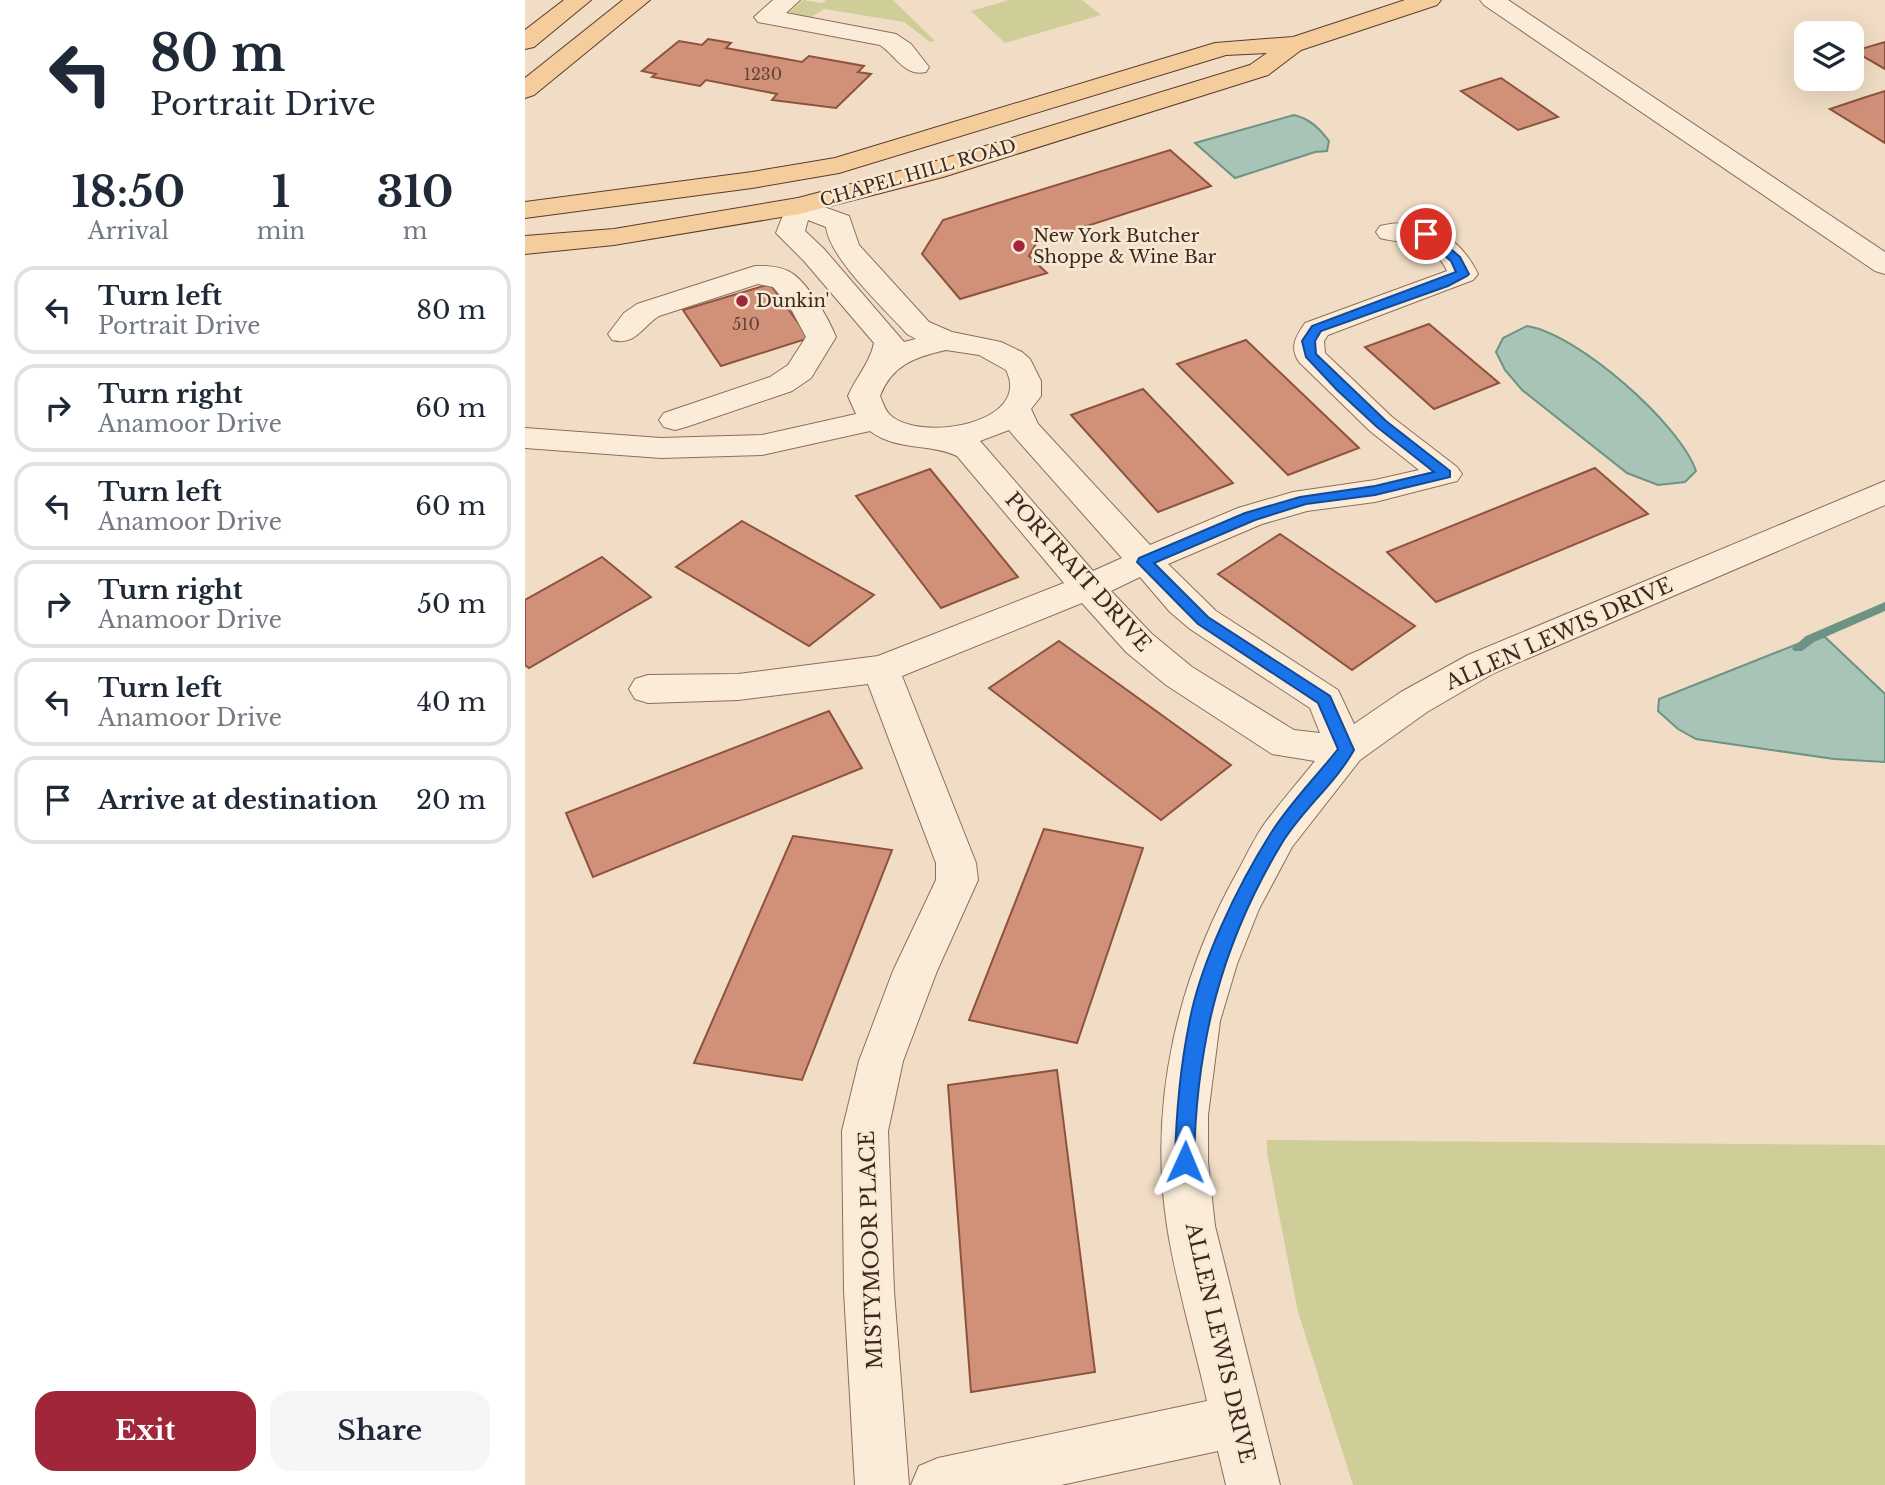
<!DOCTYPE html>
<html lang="en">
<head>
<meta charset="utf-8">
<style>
	:root { --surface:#fff; --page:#f6f6f7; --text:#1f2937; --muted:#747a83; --line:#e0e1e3; --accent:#a02639 }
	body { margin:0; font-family:"Libre Baskerville",serif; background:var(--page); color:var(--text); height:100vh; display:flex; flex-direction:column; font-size:26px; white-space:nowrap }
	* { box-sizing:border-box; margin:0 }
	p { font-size:23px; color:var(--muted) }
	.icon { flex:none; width:38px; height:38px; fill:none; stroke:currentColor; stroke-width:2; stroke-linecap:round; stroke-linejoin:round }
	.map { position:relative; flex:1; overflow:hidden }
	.sheet { display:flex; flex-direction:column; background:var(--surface); width:525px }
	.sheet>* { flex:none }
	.hud { background:#fff; color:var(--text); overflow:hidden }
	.controls { position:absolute; left:1269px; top:21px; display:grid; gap:14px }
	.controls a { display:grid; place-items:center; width:70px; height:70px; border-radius:14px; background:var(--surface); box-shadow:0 7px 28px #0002; font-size:35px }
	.pin { position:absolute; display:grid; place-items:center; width:60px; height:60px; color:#fff; margin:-30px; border:4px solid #fff; border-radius:50%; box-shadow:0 2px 7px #0007 }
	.me { position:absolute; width:77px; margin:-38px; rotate:1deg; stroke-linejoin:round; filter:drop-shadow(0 0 5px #0008) }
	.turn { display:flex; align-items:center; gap:24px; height:147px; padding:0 35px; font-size:32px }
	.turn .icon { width:91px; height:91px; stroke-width:2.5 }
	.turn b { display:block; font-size:49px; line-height:60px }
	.eta { display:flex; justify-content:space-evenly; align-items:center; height:119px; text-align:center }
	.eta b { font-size:42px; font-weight:700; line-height:49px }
	.primary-button { display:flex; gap:14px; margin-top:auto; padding:14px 35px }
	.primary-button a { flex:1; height:80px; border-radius:21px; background:var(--accent); color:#fff; font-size:28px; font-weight:700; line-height:80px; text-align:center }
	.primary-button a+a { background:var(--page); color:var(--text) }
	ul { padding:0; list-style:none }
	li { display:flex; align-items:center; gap:21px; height:88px; margin:0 14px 10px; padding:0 21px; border:4px solid var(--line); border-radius:21px }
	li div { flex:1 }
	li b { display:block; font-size:26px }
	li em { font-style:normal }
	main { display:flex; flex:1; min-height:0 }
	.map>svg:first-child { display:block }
	.green { fill:#d0ce98 }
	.water { fill:#a7c4b7; stroke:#6d9384; stroke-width:2 }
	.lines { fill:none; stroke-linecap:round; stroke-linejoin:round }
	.stream { fill:#6d9384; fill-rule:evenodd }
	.building { fill:#d19179; stroke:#8e523e; stroke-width:2 }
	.minor-casing { stroke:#8d6e5a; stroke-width:2 }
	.major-casing { stroke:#5b3c2e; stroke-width:2 }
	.minor { fill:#fbecd9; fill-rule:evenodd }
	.major { fill:#f5cc9c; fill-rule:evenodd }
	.route { fill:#1a73e8; stroke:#114b97; stroke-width:2 }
	.poi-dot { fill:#a02639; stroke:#f8e9d5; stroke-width:2.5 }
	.labels { text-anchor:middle; stroke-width:5; stroke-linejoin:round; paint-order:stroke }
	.far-number-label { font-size:16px; fill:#624335 }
	.far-street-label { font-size:18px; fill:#3d291e; stroke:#f8e9d5 }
	.far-poi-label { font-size:18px; fill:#3d291e; stroke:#f8e9d5; text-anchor:start }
	.street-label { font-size:21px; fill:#3d291e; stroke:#f8e9d5 }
</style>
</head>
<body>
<main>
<section class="sheet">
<div class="hud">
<div class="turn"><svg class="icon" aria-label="left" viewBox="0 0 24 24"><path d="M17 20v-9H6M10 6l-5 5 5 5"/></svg><div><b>80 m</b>Portrait Drive</div></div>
</div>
<div class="eta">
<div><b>18:50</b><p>Arrival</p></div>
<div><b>1</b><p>min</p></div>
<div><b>310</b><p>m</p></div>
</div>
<ul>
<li><svg class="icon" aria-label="left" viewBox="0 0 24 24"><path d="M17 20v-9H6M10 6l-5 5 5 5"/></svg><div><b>Turn left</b><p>Portrait Drive</p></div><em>80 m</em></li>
<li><svg class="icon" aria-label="right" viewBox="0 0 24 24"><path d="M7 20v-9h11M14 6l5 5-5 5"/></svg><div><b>Turn right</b><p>Anamoor Drive</p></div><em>60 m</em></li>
<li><svg class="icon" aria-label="left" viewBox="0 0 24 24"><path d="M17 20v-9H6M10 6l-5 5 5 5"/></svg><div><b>Turn left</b><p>Anamoor Drive</p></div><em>60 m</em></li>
<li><svg class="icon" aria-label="right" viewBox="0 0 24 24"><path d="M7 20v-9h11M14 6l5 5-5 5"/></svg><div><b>Turn right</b><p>Anamoor Drive</p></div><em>50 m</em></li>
<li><svg class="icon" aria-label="left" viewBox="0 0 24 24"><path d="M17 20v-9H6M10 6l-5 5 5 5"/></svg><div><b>Turn left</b><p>Anamoor Drive</p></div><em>40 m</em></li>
<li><svg class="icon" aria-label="arrive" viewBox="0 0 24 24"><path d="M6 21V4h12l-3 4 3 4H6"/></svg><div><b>Arrive at destination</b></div><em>20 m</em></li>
</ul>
<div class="primary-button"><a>Exit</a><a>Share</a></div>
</section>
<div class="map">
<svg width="1360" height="1485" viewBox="0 0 1360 1485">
	<rect width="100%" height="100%" fill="#f1ddc5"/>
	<!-- green -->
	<path class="green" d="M278 0 297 3 301 0H368L410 41 405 42 379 22 299 9 285 18 264 12Z
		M484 0H557L576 15 480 43 446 11Z
		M742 1140 1360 1145V1485H828L773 1312 742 1153Z"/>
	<!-- water -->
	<path class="water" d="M769 115C785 119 794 128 804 141L802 151 790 152 710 178 670 143Z
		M1002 326C1053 334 1155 424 1171 471L1160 482 1133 485 1102 473 997 390 980 370 971 352 978 338Z
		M1300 637 1360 694V762L1309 759 1171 739 1153 729 1133 711 1134 699 1285 639Z"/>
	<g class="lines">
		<!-- stream -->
		<path class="stream" d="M1360 602V611L1289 642 1277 651H1269L1267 648 1281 636Z"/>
	</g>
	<!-- building -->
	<path class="building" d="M183 39 206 43 201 48 277 62 284 56 339 66 333 72 346 74 311 108 247 100 252 94 181 80 175 86 127 77 131 74 117 71 154 41 177 45Z
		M1360 42V69L1329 51Z
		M976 78 1033 117 993 130 936 91Z
		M1360 91V143L1305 109 1338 98Z
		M645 150 686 186 512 242 504 256 522 273 435 299 397 254 418 220Z
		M245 284 284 338 196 366 158 310Z
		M904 324 974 383 909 409 840 347Z
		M721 340 834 448 763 475 652 364Z
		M618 389 708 483 633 512 546 415Z
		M1070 468 1123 514 911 602 862 552Z
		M405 469 493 577 416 608 331 496Z
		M217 521 349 595 284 646 151 567Z
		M755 534 890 626 827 670 693 574Z
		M77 557 126 597 4 668 0 665V600Z
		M534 641 706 765 636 820 464 688Z
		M304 711 337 768 68 877 41 813Z
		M519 829 618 848 552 1043 444 1020Z
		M268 836 367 850 277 1080 169 1063Z
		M532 1070 570 1372 446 1392 423 1085Z"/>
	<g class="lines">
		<defs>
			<path id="minor" d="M248 0H275L261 13 371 34 386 44 404 67 401 72C380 77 371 56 355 45L233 22 229 17Z
				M955 0H983L1360 252V274L1350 271 959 5Z
				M274 198 324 216 334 245 404 322 427 332 476 342 497 352 505 359 516 381V396L506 409 513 424 625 545 713 508 768 492 850 480 894 470 845 431 774 362C764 347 771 336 780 323L922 271C907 238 882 245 855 238L851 232 855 226C898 215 934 235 953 274L948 280 803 335 799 341 800 353 867 417 932 467 937 474 932 481 850 502 782 511 737 524 643 564 691 611 813 690 829 724 876 692 943 655 1360 481V505L969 673 902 712 835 760 767 847 734 909 712 964 695 1021 683 1115V1162L690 1226 755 1485H701L693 1451 536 1485H386L394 1466 413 1458 682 1401C669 1343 651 1284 642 1226 623 1102 653 977 714 869 722 854 730 837 740 823 756 802 773 782 790 761L747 754 641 685 601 652 557 603 377 676 451 863 453 880 412 971 378 1061 363 1131 369 1291 384 1485H330L319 1291 317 1131 334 1061 368 971 411 880V863L343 684 213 700 123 703 110 699 104 689 110 679 123 675 213 674 353 656 539 583 432 456C405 443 371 451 345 431L237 455 136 458 0 448V428L136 438 237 435 331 414 323 396C331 377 345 363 349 343L279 261 251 233 264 200ZM283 220 301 227C305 259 360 309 382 334L391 339 379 342 299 249 280 231ZM421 350 454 355 481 370C508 423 396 443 365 415 360 410 358 403 355 396 367 365 390 357 421 350ZM484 430 488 435 597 558 568 571 455 441ZM615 577 645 612 665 629 785 708 795 733 769 730 667 667 627 634 586 591Z
				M230 266C241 266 253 266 263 271 281 279 304 319 311 337L286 378 267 391 161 427 150 430 139 427 134 420 139 413 245 377 263 365 281 337 265 307 248 287 233 284 134 316C116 328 110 346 87 340L83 334 99 313 112 304Z"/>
			<path id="major" d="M39 0H66L9 47 0 49V30Z
				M98 0H125L9 95 0 98V78Z
				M880 0H916L912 5 776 50 743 75 418 177 274 214 89 245 0 254V236L89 229 273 198 398 165 725 65 742 53 701 55 314 173 227 188 0 218V202L227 172 310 158 690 43 768 37Z"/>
		</defs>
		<!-- minor casing -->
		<use href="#minor" class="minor-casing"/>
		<!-- major casing -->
		<use href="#major" class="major-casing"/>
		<!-- minor -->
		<use href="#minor" class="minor"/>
		<!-- major -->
		<use href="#major" class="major"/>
	</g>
	<!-- route -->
	<path class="route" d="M896 231H905L935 257 944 274 942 276 923 286 796 331 790 341 791 354 861 421 925 471V477L850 495 781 504 730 520 629 563 683 617 805 696 829 750C810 784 777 810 757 843 696 944 671 1044 669 1162L667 1168 660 1171 653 1168 650 1162C651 1116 655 1069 664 1024 675 963 713 885 746 833 765 803 791 777 813 749L793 703 673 624 612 562 614 558 720 513 775 497 850 486 909 472 852 427 812 390 781 357 777 341 787 326 931 272 926 261 896 236Z"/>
	<!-- markers -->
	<g class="poi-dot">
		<circle cx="494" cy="246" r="7"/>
		<circle cx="217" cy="301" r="7"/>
	</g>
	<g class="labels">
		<!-- far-number labels -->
		<g class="far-number-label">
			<text x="238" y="80">1230</text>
			<text x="221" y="330">510</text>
		</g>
		<!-- far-street labels -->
		<g class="far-street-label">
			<text transform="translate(393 173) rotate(-16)" y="6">CHAPEL HILL ROAD</text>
		</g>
		<!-- far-poi labels -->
		<g class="far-poi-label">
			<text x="508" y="242">New York Butcher<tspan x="508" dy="21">Shoppe &amp; Wine Bar</tspan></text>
			<text x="231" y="307">Dunkin'</text>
		</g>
		<!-- street labels -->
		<g class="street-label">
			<text transform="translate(553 572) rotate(48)" y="7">PORTRAIT DRIVE</text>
			<text transform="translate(1034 634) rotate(-24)" y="7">ALLEN LEWIS DRIVE</text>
			<text transform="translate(346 1250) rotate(-92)" y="7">MISTYMOOR PLACE</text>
			<text transform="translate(695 1343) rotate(77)" y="7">ALLEN LEWIS DRIVE</text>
		</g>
	</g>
</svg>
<div class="controls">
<a><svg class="icon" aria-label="layers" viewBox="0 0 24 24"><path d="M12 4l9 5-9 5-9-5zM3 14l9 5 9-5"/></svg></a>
</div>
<div class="pin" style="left:901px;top:234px;background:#d93025"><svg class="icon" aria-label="arrive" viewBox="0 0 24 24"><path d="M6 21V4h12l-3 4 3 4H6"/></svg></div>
<svg class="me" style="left:660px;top:1162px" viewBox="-20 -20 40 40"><path d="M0-17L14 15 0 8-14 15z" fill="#1a73e8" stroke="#fff" stroke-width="4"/></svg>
</div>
</main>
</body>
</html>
